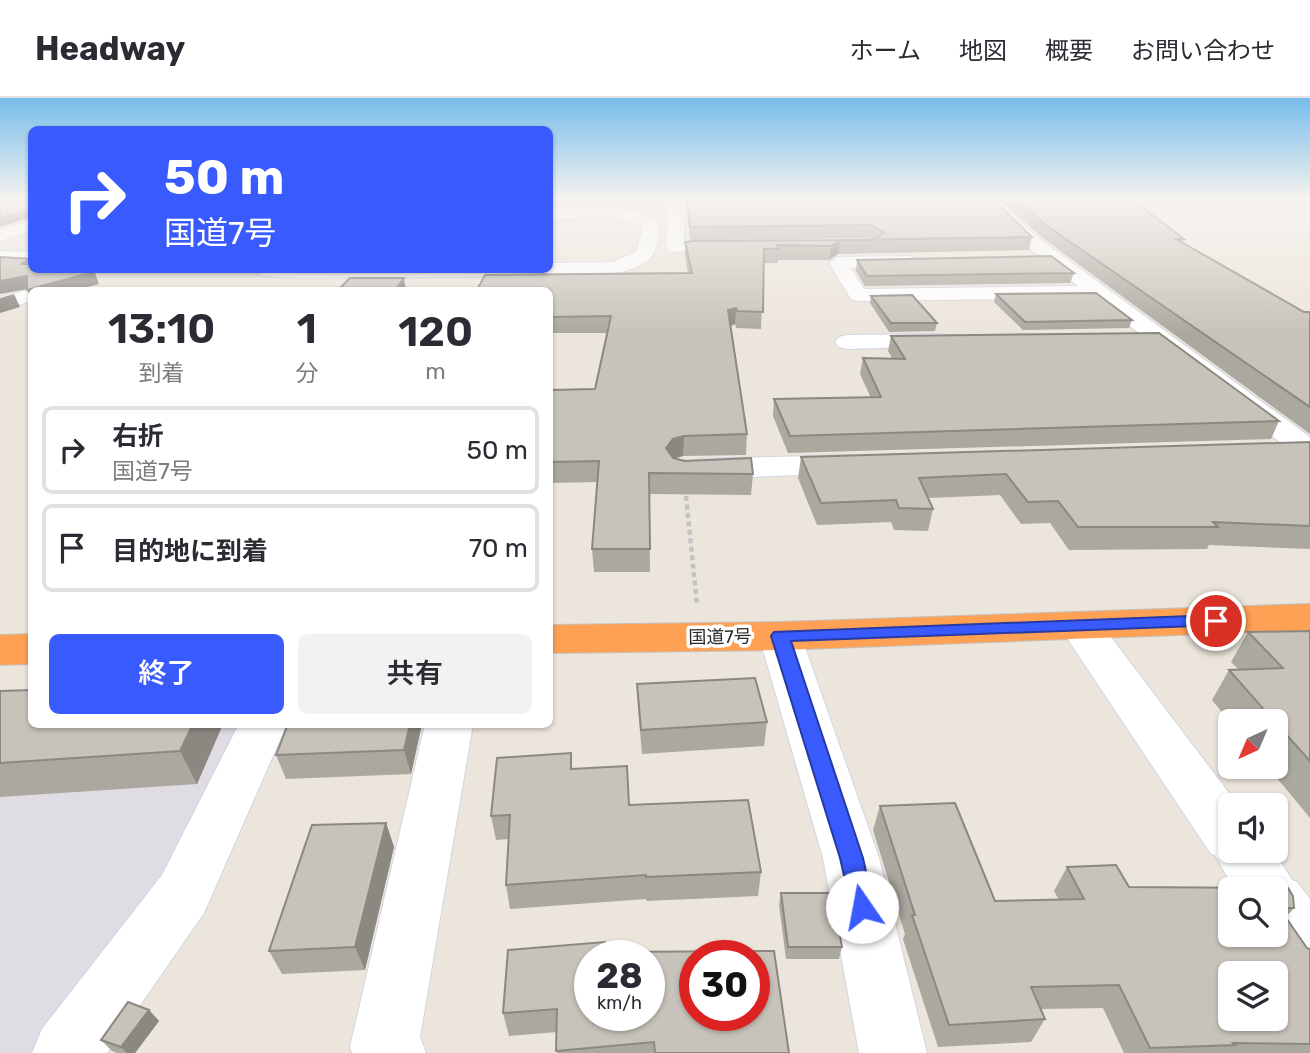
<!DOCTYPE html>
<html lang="ja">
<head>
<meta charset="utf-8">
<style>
	:root { --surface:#fff; --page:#f2f2f3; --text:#2b2b33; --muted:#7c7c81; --line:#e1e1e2; --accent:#395afc }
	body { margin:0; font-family:Rubik,"Noto Sans JP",sans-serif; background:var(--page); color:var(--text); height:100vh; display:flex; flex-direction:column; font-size:26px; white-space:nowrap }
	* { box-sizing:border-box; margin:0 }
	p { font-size:23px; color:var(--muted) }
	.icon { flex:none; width:38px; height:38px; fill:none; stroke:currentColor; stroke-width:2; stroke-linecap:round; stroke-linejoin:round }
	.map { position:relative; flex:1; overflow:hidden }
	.sheet { position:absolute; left:28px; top:189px; width:525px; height:441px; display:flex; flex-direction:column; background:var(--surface); border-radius:10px; box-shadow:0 2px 5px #0004 }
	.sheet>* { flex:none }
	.top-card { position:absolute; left:28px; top:28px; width:525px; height:147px; border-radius:10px; box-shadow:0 2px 5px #0004; background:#395afc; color:#fff; overflow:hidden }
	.needle { width:46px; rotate:224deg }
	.fabs { position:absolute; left:1218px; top:611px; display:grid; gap:14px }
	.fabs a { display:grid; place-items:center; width:70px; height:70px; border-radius:10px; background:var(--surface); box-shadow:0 2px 5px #0004; font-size:35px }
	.speed { position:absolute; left:574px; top:842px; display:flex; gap:14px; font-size:35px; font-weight:700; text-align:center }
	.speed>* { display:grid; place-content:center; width:91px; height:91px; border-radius:50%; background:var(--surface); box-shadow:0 2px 5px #0004; line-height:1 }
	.speed small { font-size:18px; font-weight:400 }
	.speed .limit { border:10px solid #d22; background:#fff; color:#111 }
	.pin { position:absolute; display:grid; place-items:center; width:60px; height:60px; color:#fff; margin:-30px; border:4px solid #fff; border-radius:50%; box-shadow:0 2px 7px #0007 }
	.me { position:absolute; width:77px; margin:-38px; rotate:348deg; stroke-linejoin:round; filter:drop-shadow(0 0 5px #0008) }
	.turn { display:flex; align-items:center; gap:24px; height:147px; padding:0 21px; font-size:32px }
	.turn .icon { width:91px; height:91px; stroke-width:2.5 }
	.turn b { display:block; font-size:49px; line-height:60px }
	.eta { display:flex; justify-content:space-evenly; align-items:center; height:119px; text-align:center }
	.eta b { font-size:42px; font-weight:600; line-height:49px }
	.action { display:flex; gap:14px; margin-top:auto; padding:14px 21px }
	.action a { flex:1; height:80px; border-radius:10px; background:var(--accent); color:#fff; font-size:28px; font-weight:600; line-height:80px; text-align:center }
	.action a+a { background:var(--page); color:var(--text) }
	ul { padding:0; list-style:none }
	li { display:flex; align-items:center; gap:21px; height:88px; margin:0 14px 10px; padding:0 7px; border:4px solid var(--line); border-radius:10px }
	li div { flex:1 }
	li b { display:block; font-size:26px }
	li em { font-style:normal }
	header { display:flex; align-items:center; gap:42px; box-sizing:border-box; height:98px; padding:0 35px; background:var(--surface); border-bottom:2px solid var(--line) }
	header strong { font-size:33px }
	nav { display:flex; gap:38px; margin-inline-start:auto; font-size:24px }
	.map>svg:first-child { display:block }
	.industrial { fill:#dfdce4 }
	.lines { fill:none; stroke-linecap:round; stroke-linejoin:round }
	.minor-casing { stroke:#d1d4e3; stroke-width:2 }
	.highway-casing { stroke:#c3c3c3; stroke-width:2 }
	.path { stroke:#c3c3c3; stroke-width:4.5; stroke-dasharray:5 3.5; stroke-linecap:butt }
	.minor { fill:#fff; fill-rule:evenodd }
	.highway { fill:#ffa154; fill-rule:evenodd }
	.wall { fill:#aba8a0 }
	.shaded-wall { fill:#8b8882 }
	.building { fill:#c7c3ba; stroke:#8b8882; stroke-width:2; fill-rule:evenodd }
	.route { fill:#395afc; stroke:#253aa4; stroke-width:2 }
	.labels { text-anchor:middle; stroke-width:7; stroke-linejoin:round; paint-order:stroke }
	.street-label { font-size:18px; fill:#2a2a2a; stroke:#fff }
</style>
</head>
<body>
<header>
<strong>Headway</strong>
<nav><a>ホーム</a><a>地図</a><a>概要</a><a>お問い合わせ</a></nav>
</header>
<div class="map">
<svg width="1310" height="955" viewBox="0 0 1310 955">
	<rect width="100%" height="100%" fill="#ece5dc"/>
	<!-- industrial -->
	<path class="industrial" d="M0 603 32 626 244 627 171 773 30 955H0Z"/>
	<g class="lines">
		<defs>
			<path id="minor" d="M686 101H729L722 105 684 111V145L737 144 746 149 743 153 669 154 666 150 668 107 671 104Z
				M980 101H996L1042 143 1310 339V362L1299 359 1094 200 858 203 851 201 829 165 838 159 910 158 919 164 910 170H851L864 191 1078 188 1030 151Z
				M602 109 634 113 658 124 660 127C659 138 658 150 651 159 634 180 568 181 543 175L541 172H550V165L612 164 636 154 643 129C615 112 581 120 550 122V112Z
				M32 122V133L0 143V132Z
				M0 153 32 154V165L0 163Z
				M253 172H539L529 178 301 180 263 178Z
				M27 192 32 193V203L0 212V199Z
				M940 236 948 238 952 243 948 248 847 251 839 249 835 244 839 239 847 237Z
				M850 357 861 359 866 366 861 373 850 375 700 381 689 378 684 371 689 364 700 361Z
				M1080 514 1095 518 1238 707H1230V752H1273L1292 782 1297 784 1310 801V881L1288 872 1264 836H1276V791H1234L1215 757 1211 756 1059 528 1065 518Z
				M780 524 795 528 801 538 879 760 927 955H859L823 760 759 538 765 528Z
				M239 626H287L204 815 107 955H32L42 931 162 777Z
				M425 626H473L420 939 426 955H352L350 949Z"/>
			<path id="highway" d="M1310 506V532L780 552 550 555V527L780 524Z
				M32 536V566L0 567V537Z"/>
		</defs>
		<!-- minor casing -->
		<use href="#minor" class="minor-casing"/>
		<!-- highway casing -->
		<use href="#highway" class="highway-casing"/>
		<!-- path -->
		<path class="path" d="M686 398 697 507"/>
		<!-- minor -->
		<use href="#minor" class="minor"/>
		<!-- highway -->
		<use href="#highway" class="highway"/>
	</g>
	<!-- wall -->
	<path class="wall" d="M687 101 1032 139 1029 152 838 156 829 162H778V165H764L761 231 736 230 735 226 731 228 747 336 746 357 683 358 676 360 753 376 751 397 649 396 650 474H594L592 451 598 384 550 385V292L595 291 607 235H550V192L688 175 685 158V144L872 142 870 140 690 142 687 113Z
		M999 101H1131L1184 141 1182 145 1304 214H1310V336L1044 141Z
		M857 162 1074 175 1070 185 865 188 856 173Z
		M996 196 1132 222 1129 230 1023 232 994 204Z
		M871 198 937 225 935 233 889 234 870 205Z
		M891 238 1279 323 1271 341 788 355 773 318 774 301 871 300 860 276 863 260H892L888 253Z
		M1310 344V451L1209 447 1207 451 1069 452 1050 425 1021 426 1000 397 928 400 933 411 928 433 894 432 891 424 817 427 798 380 801 359Z
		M1310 533V720L1267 668H1276V623H1230V624L1212 602 1229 572H1239L1231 564 1248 534Z
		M637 586 767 624 764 648 642 656 638 610Z
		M0 593 32 626H223L197 686 0 699Z
		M288 626H422L411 676 286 681 276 657Z
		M571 655 572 671 629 707 761 774 758 798 647 803 646 801 510 811 506 787 509 741 496 742 491 718Z
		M880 708 995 803 1059 802 1054 793 1067 769 1129 789 1294 810 1286 819 1307 850 1310 851V955H1124L1103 910 1041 911 1045 921 1031 944 938 949 903 841 905 836 873 732Z
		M386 725 394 749 365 872 282 876 269 853Z
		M781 795 842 849 839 861H786L779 807Z
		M606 854 789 955H557V934L509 938 503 915Z
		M149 912 159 923 135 955H117L112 953 101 942Z"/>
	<!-- shaded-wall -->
	<path class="shaded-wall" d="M28 111 31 119 0 129V120Z
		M840 142 838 156 829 162 831 148Z
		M94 172 99 186 76 192H32V202L27 192Z
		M27 178 33 190 0 196V183Z
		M404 180 406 192H395Z
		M14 196 20 209 0 215V200Z
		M736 210 735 226 727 228 728 212Z
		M684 338 683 358 672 361 666 350 673 341Z
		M193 626H223L197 686 180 653Z
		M410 626H422L411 676 404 652Z
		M386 725 394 749 365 872 355 849Z
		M149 912 159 923 135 955H127L121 949Z"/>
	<!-- building -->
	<path class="building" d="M0 101H32V116L28 111 0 120Z
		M687 101H993L1032 139 840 142 831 148 777 147 779 151H764L763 214 737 213 736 210 728 212 747 336 684 338 673 341 666 350 673 360 684 363 751 360 753 376 649 375 650 451H592L599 363 550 364V292L595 291 611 218 550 219V192H477L485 177 692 175 685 144 692 143 872 142 884 135 872 127 690 129Z
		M1016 101H1131L1184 141H1176L1304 214H1310V309L1047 128Z
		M1051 158 1074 175 867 178 857 162Z
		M0 159 32 161 21 166H32V172H93V174L27 192V178L0 183Z
		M350 180H404L395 192H338Z
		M1096 195 1132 222 1025 224 996 196Z
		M912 197 937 225H891L871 198Z
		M1159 235 1279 323 790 338 774 301 881 299 863 260 905 261 891 238Z
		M1310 344V428L1213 424 1218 429H1078L1058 403 1028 404 1006 376 919 380 933 411 899 410 896 402 821 405 801 359Z
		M1310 533V663L1276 625V623H1274L1229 572 1283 570 1248 534Z
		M755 580 767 624 641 632 637 586Z
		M32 592V626H193L180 653 0 665V593Z
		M288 626H410L404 652 276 657Z
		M571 655V671L627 668 629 707 748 702 761 774 646 779V777L506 787 510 717 491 718 497 660Z
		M955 705 995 803 1084 801 1067 769 1116 767 1129 789 1288 790 1293 798 1294 810H1284L1282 814 1307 850 1310 851V946L1233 945 1235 947 1150 950 1119 887 1031 889 1045 921 949 927 912 817H915L880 708ZM1230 791H1276V836H1230ZM1230 875H1276V920H1230Z
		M386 725 355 849 269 853 312 727Z
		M781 795H832L842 849H788Z
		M605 844 606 854 774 853 789 955H655L654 944 556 953 557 911 503 915 508 852ZM590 858H649V917H590ZM695 858H754V917H695Z
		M128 904 149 912 121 949 101 942Z"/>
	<!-- sky -->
	<linearGradient id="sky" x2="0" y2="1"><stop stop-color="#77bdeb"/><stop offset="0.43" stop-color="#f6f3ef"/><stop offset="1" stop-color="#f6f3ef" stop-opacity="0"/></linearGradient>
	<rect width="1310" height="235" fill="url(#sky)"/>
	<!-- route -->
	<path class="route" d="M1216 517 1222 519 1225 523 1222 527 791 543 863 760 874 809 870 817 862 820 853 817 840 760 771 538 774 534Z"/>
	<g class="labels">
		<!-- street labels -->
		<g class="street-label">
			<text transform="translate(720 539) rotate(-1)" y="6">国道7号</text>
		</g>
	</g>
</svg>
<div class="fabs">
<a><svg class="needle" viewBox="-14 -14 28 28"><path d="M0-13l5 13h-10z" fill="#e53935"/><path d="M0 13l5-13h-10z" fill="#7c7c81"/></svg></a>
<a><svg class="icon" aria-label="sound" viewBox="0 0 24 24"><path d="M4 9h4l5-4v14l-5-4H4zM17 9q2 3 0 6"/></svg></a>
<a><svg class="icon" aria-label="search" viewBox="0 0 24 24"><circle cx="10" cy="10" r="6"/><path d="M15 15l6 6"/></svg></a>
<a><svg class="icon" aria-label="layers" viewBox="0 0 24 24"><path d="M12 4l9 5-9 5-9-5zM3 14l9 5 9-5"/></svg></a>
</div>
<div class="speed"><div>28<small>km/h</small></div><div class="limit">30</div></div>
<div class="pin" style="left:1216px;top:523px;background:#d93025"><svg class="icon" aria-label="arrive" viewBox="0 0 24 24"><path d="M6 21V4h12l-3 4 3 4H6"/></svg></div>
<svg class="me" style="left:862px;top:809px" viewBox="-20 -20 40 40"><circle r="19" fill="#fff"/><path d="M0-13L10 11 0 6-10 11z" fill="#395afc"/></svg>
<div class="top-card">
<div class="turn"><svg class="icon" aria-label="right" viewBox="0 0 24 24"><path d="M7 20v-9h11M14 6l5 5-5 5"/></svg><div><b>50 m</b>国道7号</div></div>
</div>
<section class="sheet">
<div class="eta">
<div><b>13:10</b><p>到着</p></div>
<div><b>1</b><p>分</p></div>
<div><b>120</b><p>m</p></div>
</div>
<ul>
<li><svg class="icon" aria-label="right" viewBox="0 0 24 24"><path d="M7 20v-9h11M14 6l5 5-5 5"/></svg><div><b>右折</b><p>国道7号</p></div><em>50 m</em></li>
<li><svg class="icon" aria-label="arrive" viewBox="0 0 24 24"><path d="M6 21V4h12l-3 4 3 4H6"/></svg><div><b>目的地に到着</b></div><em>70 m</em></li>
</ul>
<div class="action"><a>終了</a><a>共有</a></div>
</section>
</div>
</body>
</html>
